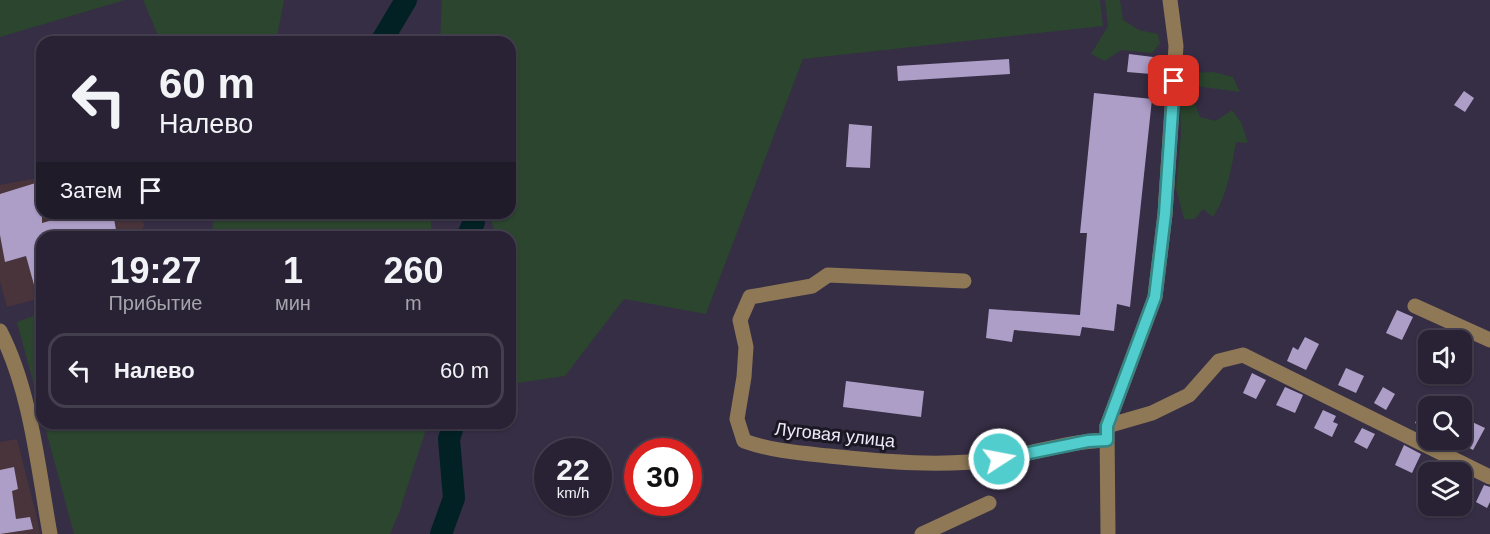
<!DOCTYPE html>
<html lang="ru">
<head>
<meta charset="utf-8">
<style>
	:root { --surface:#282234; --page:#302a3c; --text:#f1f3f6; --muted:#a5a4ac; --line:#443f4f }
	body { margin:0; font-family:Arial,sans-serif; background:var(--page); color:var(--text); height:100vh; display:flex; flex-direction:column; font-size:22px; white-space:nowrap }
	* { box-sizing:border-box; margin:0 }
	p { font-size:20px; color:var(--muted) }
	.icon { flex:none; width:33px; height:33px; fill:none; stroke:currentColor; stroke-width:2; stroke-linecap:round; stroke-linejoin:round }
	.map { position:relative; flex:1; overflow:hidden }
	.side { position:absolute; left:36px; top:231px; width:480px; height:198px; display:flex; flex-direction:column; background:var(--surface); border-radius:18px; box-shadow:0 2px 4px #0004,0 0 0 2px var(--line) }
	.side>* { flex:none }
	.hud { position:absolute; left:36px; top:36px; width:480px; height:183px; border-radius:18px; box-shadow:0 2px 4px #0004,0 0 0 2px var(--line); background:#282234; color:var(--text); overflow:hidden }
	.tools { position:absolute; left:1418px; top:330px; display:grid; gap:12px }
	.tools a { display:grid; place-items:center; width:54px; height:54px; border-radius:12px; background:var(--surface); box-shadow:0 2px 4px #0004,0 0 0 2px var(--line); font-size:30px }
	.speed { position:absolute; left:534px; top:438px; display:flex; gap:12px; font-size:30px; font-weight:700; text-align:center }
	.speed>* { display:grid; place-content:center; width:78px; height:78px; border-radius:50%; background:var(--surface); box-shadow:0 2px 4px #0004,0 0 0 2px var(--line); line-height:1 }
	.speed small { font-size:15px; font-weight:400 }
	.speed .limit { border:9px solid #d22; background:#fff; color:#111 }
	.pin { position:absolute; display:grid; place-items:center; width:51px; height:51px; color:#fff; margin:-26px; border-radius:12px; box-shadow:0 3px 9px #0006 }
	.me { position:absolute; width:66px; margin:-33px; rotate:79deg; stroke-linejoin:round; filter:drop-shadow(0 0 4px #0008) }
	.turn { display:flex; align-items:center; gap:21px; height:126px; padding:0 24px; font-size:27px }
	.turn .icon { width:78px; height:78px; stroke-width:2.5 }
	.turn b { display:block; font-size:42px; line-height:51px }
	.then { display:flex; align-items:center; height:57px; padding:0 24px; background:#0003; gap:12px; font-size:22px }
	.eta { display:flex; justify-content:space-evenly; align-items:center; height:102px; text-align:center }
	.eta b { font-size:36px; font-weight:800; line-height:42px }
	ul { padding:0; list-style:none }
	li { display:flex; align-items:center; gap:18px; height:75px; margin:0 12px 9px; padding:0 12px; border:3px solid var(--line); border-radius:18px }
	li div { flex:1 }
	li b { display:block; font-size:22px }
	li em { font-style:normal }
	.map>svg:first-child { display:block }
	.industrial { fill:#48343a }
	.green { fill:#2b452e }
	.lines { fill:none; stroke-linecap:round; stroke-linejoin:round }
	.river { stroke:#022124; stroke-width:22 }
	.building { fill:#ad9ec8 }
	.minor { stroke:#8e7856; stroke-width:15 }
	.route-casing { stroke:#358585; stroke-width:15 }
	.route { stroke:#52cdcd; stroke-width:10 }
	.labels { text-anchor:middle; stroke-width:6; stroke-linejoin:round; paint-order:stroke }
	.street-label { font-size:18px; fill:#efeaf9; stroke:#1c1823 }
</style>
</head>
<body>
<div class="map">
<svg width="1490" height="534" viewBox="0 0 1490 534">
	<rect width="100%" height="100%" fill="#362e45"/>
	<!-- industrial -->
	<path class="industrial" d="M42 177V213H141L144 225 140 237H42V298L7 307 0 281V185Z
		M17 439 37 518 40 534H0V442Z"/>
	<!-- green -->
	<path class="green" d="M0 0H125L0 37Z
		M143 0H284L276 42H161Z
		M442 0H1100L1103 26 803 59 706 314 624 299 565 376 510 384V237H496L489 213H510V42H440Z
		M1105 0H1120L1123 20 1139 30 1158 34 1160 43 1152 53 1121 50 1105 61 1091 54 1108 26Z
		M1214 72 1233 77 1240 92 1195 86 1194 102 1200 117 1216 121 1232 110 1241 122 1248 143 1236 142C1232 166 1227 197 1213 217L1203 209 1195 219H1184L1176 188 1181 134 1180 100 1186 73Z
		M215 213H430L432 237H211Z
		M42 313V415L17 322Z
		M44 423H428L399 513 390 534H74Z"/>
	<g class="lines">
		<!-- river -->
		<path class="river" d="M381 42 406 0
			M467 237 474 222 472 213
			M441 534 454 498 449 439 454 423"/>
	</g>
	<!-- building -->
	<path class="building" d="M1129 54 1153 57 1151 74 1127 72Z
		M1009 59 1010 74 898 81 897 66Z
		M1464 91 1474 98 1465 112 1454 105Z
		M1094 93 1152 99 1130 307 1117 304 1114 331 1082 327 1080 336 1014 330 1012 342 986 338 989 309 1080 315 1087 233H1080Z
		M849 124 872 126 870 168 846 167Z
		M42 181V223L77 213H113L116 230 92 237H42V302L39 303 26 256 5 262 0 235V194Z
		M1397 310 1413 317 1402 340 1386 333Z
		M1305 337 1319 344 1306 370 1287 361 1293 347 1298 350Z
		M1346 368 1364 376 1356 393 1338 385Z
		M1252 373 1266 380 1256 399 1243 393Z
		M846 381 924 391 921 417 843 407Z
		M1285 387 1303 395 1295 413 1276 405Z
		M1383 387 1395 394 1386 410 1374 403Z
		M1428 396V429L1415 423Z
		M1323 410 1336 416 1333 422 1338 424 1332 437 1314 428Z
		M1468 420 1485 428 1473 450 1460 443 1466 432 1463 431Z
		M1362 428 1375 434 1367 449 1354 442Z
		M1404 445 1421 454 1412 473 1395 465Z
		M14 467 18 489 12 491 16 519 30 517 33 529 0 534V470Z
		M1484 485 1490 487V502L1487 508 1476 502Z"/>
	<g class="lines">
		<!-- minor -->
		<path class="minor" d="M964 281 828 275 812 286 750 297 740 320 746 347 744 377 737 419 744 441C772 451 800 453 829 456 885 462 943 467 999 459 1035 453 1070 441 1107 440
			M1415 306 1490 340
			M0 331C31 391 38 468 50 534
			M1107 426 1152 413 1189 395 1219 361 1243 355 1490 477
			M922 534 989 503
			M1108 534 1107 426 1155 297 1165 214 1176 46 1170 0"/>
	</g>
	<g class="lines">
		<defs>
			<path id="route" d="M999 459 1088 441 1107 440V426L1155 297 1165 214 1174 81"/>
		</defs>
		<!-- route casing -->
		<use href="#route" class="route-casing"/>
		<!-- route -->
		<use href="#route" class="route"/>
	</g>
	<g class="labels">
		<!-- street labels -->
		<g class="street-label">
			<text transform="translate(835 435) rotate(6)" y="6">Луговая улица</text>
		</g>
	</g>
</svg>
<div class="tools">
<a><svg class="icon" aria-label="sound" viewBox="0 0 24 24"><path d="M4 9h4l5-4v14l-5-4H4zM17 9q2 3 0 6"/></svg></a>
<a><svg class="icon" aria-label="search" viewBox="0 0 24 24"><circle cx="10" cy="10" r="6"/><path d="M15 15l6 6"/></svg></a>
<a><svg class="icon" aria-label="layers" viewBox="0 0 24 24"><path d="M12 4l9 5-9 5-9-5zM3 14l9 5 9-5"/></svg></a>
</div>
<div class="speed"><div>22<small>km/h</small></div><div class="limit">30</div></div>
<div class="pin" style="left:1174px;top:81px;background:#d93025"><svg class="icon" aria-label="arrive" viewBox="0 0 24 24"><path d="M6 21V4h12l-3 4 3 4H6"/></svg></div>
<svg class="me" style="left:999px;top:459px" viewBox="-20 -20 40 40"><circle r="17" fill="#52cdcd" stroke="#fff" stroke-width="3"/><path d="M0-11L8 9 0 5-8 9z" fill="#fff"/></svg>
<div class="hud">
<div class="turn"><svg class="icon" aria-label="left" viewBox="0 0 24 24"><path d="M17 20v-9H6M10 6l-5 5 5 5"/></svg><div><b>60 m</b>Налево</div></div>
<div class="then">Затем<svg class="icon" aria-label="arrive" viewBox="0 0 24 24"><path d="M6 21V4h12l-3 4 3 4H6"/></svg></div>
</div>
<section class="side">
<div class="eta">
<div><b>19:27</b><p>Прибытие</p></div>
<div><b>1</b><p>мин</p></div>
<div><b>260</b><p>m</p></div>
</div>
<ul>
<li><svg class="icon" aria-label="left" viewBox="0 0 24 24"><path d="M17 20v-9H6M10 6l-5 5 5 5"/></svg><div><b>Налево</b></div><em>60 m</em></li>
</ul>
</section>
</div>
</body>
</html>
